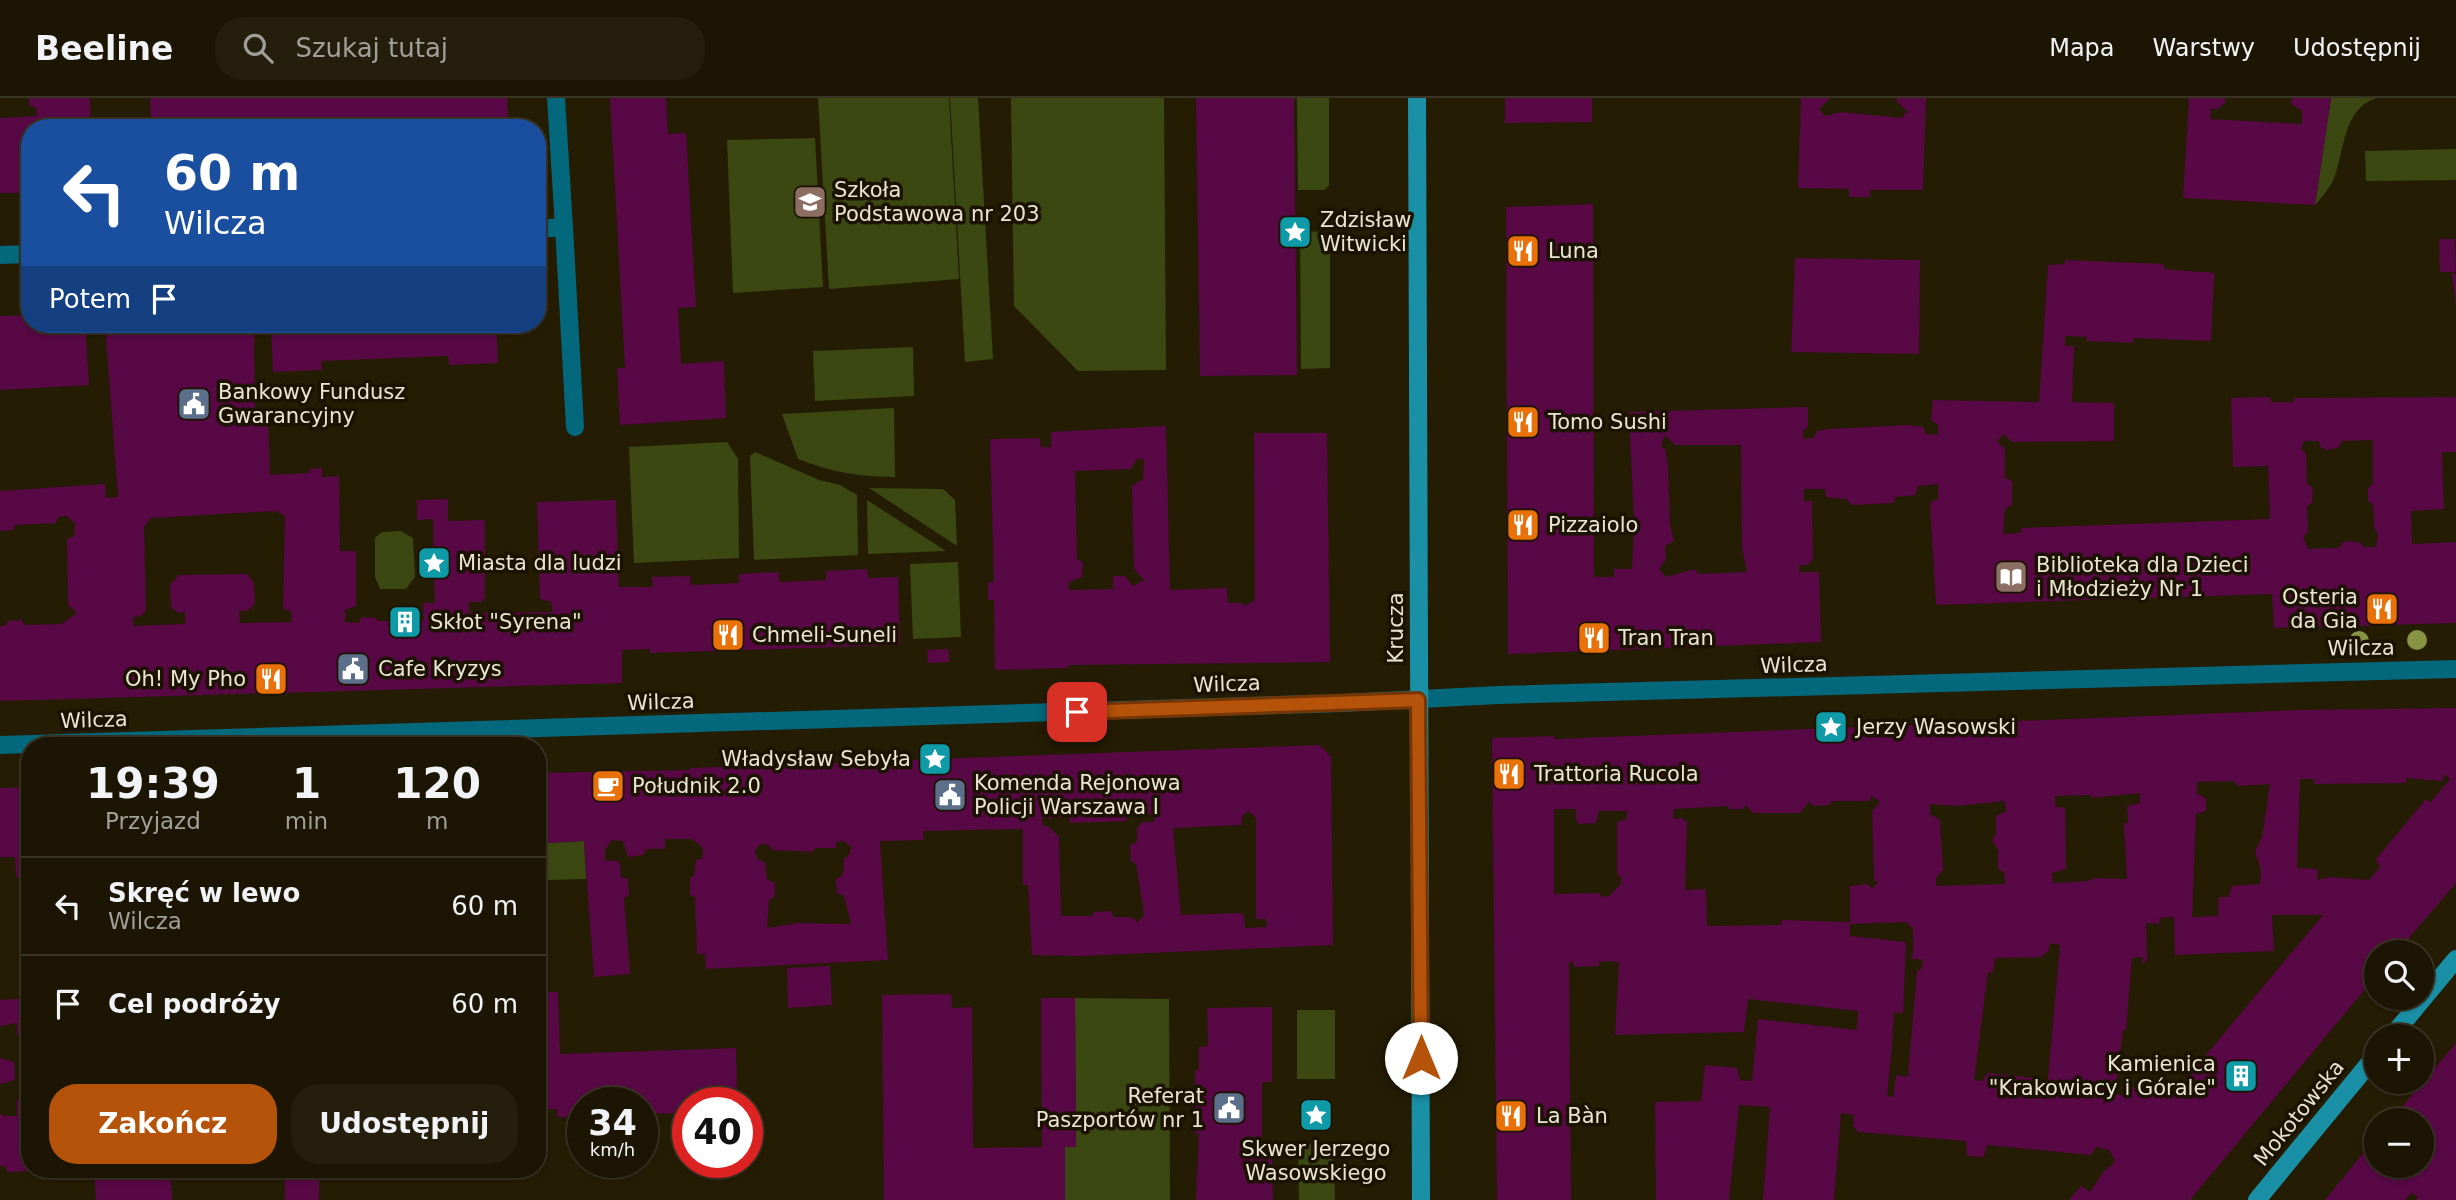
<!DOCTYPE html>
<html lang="pl">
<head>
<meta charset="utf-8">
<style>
	:root { --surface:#1c1503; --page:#251e0d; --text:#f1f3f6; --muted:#a09f9a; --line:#3a3425; --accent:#b45309 }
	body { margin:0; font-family:"DejaVu Sans",sans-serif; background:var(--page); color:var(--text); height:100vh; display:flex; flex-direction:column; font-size:26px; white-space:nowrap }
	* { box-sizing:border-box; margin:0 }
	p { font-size:23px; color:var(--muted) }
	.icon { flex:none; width:38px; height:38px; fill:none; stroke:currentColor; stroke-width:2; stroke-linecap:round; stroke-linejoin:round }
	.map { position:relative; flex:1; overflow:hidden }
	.details { position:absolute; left:21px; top:639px; width:525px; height:441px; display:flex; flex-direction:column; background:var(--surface); border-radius:28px; box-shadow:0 2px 5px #0004,0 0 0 2px var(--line) }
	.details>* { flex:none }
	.top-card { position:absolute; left:21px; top:21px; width:525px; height:214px; border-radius:28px; box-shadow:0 2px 5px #0004,0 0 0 2px var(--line); background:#1a4fa0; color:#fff; overflow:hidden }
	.fabs { position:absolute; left:2364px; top:842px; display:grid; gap:14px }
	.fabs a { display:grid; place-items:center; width:70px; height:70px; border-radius:50%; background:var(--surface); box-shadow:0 2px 5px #0004,0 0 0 2px var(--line); font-size:35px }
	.speed { position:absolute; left:567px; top:989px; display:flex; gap:14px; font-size:35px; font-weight:700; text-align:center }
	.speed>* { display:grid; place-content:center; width:91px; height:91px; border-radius:50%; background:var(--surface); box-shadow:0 2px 5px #0004,0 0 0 2px var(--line); line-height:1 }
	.speed small { font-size:18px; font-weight:400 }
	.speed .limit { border:10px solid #d22; background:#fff; color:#111 }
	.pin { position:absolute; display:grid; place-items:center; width:60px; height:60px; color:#fff; margin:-30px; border-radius:14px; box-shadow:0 4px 10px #0006 }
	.me { position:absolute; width:77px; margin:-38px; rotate:0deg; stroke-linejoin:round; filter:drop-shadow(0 0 5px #0008) }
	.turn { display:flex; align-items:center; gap:24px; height:147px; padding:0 28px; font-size:32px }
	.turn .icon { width:91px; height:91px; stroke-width:2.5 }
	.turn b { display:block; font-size:49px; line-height:60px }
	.then { display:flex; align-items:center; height:66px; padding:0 28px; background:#0003; gap:14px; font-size:26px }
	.eta { display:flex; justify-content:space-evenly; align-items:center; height:119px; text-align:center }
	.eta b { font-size:42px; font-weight:600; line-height:49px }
	.button { display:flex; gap:14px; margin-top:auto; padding:14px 28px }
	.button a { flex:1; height:80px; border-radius:28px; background:var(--accent); color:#fff; font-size:28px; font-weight:600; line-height:80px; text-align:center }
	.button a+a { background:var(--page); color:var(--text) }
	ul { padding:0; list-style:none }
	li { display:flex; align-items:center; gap:21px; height:98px; padding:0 28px; border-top:2px solid var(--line) }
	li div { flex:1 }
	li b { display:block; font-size:26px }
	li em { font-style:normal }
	header { display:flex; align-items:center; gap:42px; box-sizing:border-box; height:98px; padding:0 35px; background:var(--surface); border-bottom:2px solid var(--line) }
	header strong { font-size:33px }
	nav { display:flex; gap:38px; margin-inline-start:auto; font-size:24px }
	.search { width:490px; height:63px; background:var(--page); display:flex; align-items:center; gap:18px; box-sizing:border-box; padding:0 24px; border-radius:28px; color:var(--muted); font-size:26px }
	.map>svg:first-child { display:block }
	.green { fill:#3b4812 }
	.building { fill:#570845; fill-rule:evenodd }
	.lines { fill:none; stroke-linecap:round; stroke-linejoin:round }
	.street { stroke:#03687b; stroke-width:18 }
	.secondary { stroke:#1a90a7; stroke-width:18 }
	.tree { fill:#859343 }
	.route-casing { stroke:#753606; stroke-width:18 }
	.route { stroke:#b45309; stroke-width:12 }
	.labels { text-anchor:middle; stroke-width:7; stroke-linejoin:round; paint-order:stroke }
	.poi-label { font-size:21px; fill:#eae4d5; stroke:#1b1300; text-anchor:start }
	.street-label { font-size:21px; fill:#eae4d5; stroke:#1b1300 }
</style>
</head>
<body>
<header>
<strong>Beeline</strong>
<div class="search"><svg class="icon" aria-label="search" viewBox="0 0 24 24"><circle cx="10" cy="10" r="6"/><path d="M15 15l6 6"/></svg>Szukaj tutaj</div>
<nav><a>Mapa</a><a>Warstwy</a><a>Udostępnij</a></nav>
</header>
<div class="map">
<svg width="2456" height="1102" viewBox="0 0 2456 1102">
	<rect width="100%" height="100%" fill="#251c04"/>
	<!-- green -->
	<path class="green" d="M818 0H949L959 181 829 191Z
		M950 0H978L993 261 965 264Z
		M1011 0H1164L1166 272 1078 273 1014 208Z
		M1297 0H1329V88L1324 92H1298Z
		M2331 0H2376C2342 12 2345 53 2334 80 2330 90 2322 99 2315 107Z
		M815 40 823 189 733 195 727 42Z
		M2456 51V82L2366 83 2365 53Z
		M1300 133 1323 134 1330 138V270L1301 271Z
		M913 249 914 298 815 303 813 253Z
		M894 310 895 379C860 379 831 374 798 361L782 316Z
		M727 344 738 361 739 460 634 465 629 349Z
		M755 354 819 382 840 387 857 397 858 457 754 462 750 358Z
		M869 390 943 391 955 402 957 448Z
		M867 402 946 453 868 456Z
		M401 433 413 440 415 479 406 491H380L375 479V440L382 434Z
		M958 464 961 539 913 541 910 466Z
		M584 743 586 781 546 782C540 772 537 755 545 745Z
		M1075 900 1169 901 1170 1102H1065V1049L1076 1048Z
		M1297 912H1335V981H1297Z
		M1298 1046H1334L1335 1102H1299Z"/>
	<!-- building -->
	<path class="building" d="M29 0H90L91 30H30V95H0V20L37 18 36 10 29 7Z
		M150 0H507L508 16 506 30H151Z
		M610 0H666L668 36 686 35 696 209 678 210 681 266 724 263 726 320 620 327 617 270H625Z
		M1196 0H1294L1297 277 1200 278Z
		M1505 0H1592V24L1505 25Z
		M1801 0H1830L1819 11 1825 18 1841 14 1902 20 1907 13 1897 4V0H1926L1923 92H1870V99H1849V91L1798 90Z
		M2189 0H2225V5L2217 11H2211L2210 21 2302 26V13L2291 6 2292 0H2331L2315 107 2183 100Z
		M1593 106 1594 479H1614V471H1632L1634 426 1629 314 1808 309V329L1803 333V341L1813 340 1817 333 1829 331 1909 327 1923 329 1926 336 1938 337V327L1931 322 1933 302 2039 304 2048 167 2065 166V162L2163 166 2164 171 2214 175 2211 243 2134 240 2133 245 2087 243V239L2065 238V248H2074L2072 304 2114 305V343L2012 344 2004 336 1997 343 2005 351V380L2012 383V407L2005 411 2003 436 2021 435V430L2270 421 2268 368 2233 369 2231 300 2270 299 2271 304H2294V300L2456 299V354H2442L2444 411 2411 413 2412 446 2456 444V525L2274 530 2272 496 1936 507 1930 404 1938 401V386L1918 388 1915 397 1895 399 1894 405 1852 407 1846 401 1826 399 1825 391H1804V403H1812L1813 461 1808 467H1799V474H1819L1821 544 1508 556 1506 109ZM1665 337 1675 347H1741L1742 449 1747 474 1698 476 1695 471 1666 479 1659 471 1666 461 1665 448 1674 443 1670 426 1668 367 1665 350 1661 349ZM2373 342V385L2368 390V403L2373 406 2374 429 2378 437 2376 449H2364L2361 445 2351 443 2343 444 2339 450 2308 451 2303 439 2308 434 2307 408 2312 405 2313 390 2307 386 2306 356 2301 351 2304 343H2319L2320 349 2327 352 2338 350 2342 343Z
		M2439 141H2455L2456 174H2440Z
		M1795 160 1920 162 1919 256 1791 254Z
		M2455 175H2456V207L2452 176Z
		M30 217V226H85L89 287 0 292V218Z
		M105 226H254L255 320 268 319 270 377 310 375 309 371 322 370V379L339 378 340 453H356V508L345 512V524L359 525 361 519 376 520 378 523H393L394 519H412L413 524 424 522 423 505H435L433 421 417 422V402L448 401V423L485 422V500L481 504H469V515L553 514 551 504 540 501 537 404 616 402 619 489H653L652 479 690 478 691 487 739 485V476L779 474V484L826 482V473L867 471 868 480 898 479 900 547 650 555V551L622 552V585L0 603V528H5L8 523 22 522 24 527 61 526 77 515 68 507 67 441 74 438 75 426 67 418 58 419 56 425 15 427 13 432 0 433V393L105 386 106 400 118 399ZM276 413 285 418 283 510 291 514 292 524 240 525 239 513H247L255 506 254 485 247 476 179 477 170 487 171 509 178 515 185 514V526L133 528V519L141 518 146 512 144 429 151 420Z
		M271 226H496L498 265 449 267 448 258 321 263 322 272 273 274Z
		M1166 328 1170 492 1227 490 1228 505H1242L1245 508 1255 502 1254 335H1327L1330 564 1068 567 1069 570 995 572 994 502H988V484H994L990 341 1040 340 1041 349H1051V334ZM1137 361H1144L1143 381 1132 388 1134 471 1144 482 1133 488 1125 478H1113V491L1069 492V484L1082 479 1083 464 1077 462 1075 373 1131 371Z
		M949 551V564L928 565 927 552Z
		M2456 610V785L2397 854H2376V878L2190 1102H2069L2081 1088 2090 1094 2105 1071 2106 1073 2115 1063 2109 1052 2096 1049 2091 1057 1987 1047 1984 1059 1967 1058 1966 1043 1858 1034 1853 1027 1854 1017 1841 1015 1834 1102H1763L1770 1009 1739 1007 1729 1102H1656L1655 1004 1701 1003 1705 967 1737 970 1740 982 1752 983 1758 921 1857 932 1858 913 1748 901 1744 934 1615 937 1619 864 1604 863 1599 864V868L1574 869 1573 864H1569L1571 1102H1497L1492 640 1554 638V641L2300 612ZM2445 676 2450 681 2430 705 2426 701 2376 761 2380 769 2369 782 2330 779 2317 782 2318 771 2297 770 2300 681H2314V686L2406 685V680L2442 683ZM2234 683 2238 688 2270 686 2262 739 2255 754 2261 772 2260 786 2232 788 2228 799H2219L2218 818 2192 819 2196 716 2206 713V700L2197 696V684ZM2140 695V705L2127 708 2128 725H2124L2127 781 2093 780 2090 783 2053 785 2052 775 2066 771 2065 710 2055 708V698L2091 697V700ZM1872 698 1880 704 1872 713 1874 782 1878 784 1872 791 1868 786 1850 788V824L1782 822 1781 827 1707 828 1706 791 1685 792 1687 724 1682 720 1673 721 1674 711 1728 708 1729 711H1743L1746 707 1753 715H1800L1809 704 1814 708 1829 707 1832 703H1869ZM2005 703 2006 713 1996 718V736L1992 743 1998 752V770L2005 776V786L1936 788V780L1943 772 1940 722 1930 716V706L1957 708ZM1554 711H1576V722L1580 726 1596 725 1599 713H1627V721L1617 724V776L1621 779V786L1609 798 1602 799 1599 795 1554 796ZM2272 817H2323L2175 994 2129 989 2125 991V998L2115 996 2123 932H2126L2132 860 2143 859 2142 866 2147 862 2146 825 2160 826 2159 820 2174 819 2175 857 2274 853ZM1907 824 1913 831V856L1910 860 1923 862 1921 872H1917L1908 979 1896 977 1893 999 1887 998 1892 948 1894 914 1903 915 1906 844 1850 838V826ZM2050 845 2060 847 2047 990 2039 989 2035 980 1988 975 1982 983 1974 982 1988 874 1993 875 1995 860 2042 859 2049 852Z
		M1320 647 1331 659 1333 847 1080 858 1032 857 1028 787H1023V731L923 733 924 742 880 743 888 862 706 871 705 856H697L695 799 690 797V780L694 778 696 762 703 760V750L692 741H665V751H647L643 757 628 759 623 743 612 742 605 752V763L616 762 620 766 621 779 628 781 629 798 624 800 630 876 594 879 584 743 545 745 537 751V675L690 672V670ZM1248 713 1256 720V821H1266L1267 829 1245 830 1244 818 1240 815 1181 817 1173 730 1241 727 1242 719ZM1153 716 1154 724H1142L1137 730V744L1130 747 1131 763 1136 766 1144 817 1138 824 1131 819H1114L1111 813 1094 814 1092 818H1061L1059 739 1048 728H1043L1042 720 1070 719V725L1127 723 1126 718ZM844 743 851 749 849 757 844 761 843 777 836 781 837 795 844 798 851 826 798 825 767 830 769 802 775 798V785L767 781 765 764 757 761 755 752 761 746 769 747 772 752 813 754 815 750H836V744Z
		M30 689V809H28L26 779H16L15 759H0V690Z
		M830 868 832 907 788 910 787 870Z
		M537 894H558L560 956 736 950 737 1004H688L682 1006V1015L642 1016V1004H583V1018L557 1019V1011H537Z
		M951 896 952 910 972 909 973 1050 1042 1049 1041 900H1075L1076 1049H1065V1102H884L882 897Z
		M16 901H30V939L17 937V925L0 928V902Z
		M1272 909V984H1262V1045H1272L1273 1102H1196L1199 1035 1195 1036V972H1199V949L1208 948 1207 910Z
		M2456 945V1102H2416L2418 1099 2411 1095 2405 1102H2325L2376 1039V1068H2422V1022H2391Z
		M0 960 14 964 15 982 0 986Z
		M17 1001H30V1073L7 1074 5 1068H0V1015L3 1018H17Z
		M94 1071H170L172 1102H96Z
		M285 1071H319V1102H285Z"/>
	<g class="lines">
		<!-- street -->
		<path class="street" d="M564 129 575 329
			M537 131 564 129 556 0
			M0 157 30 156
			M0 647 1343 605 1498 597 2456 571"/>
		<!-- secondary -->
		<path class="secondary" d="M1417 0 1421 1102
			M2392 938 2456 861
			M2257 1102 2376 957"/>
	</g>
	<!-- trees -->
	<g class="tree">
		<circle cx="2417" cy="542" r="10"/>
		<circle cx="2359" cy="543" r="10"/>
	</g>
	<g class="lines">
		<defs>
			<path id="route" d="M1077 614 1418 602 1421 960"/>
		</defs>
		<!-- route casing -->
		<use href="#route" class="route-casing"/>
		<!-- route -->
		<use href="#route" class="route"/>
	</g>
	<!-- icons -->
	<defs>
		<symbol id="school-square" viewBox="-11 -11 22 22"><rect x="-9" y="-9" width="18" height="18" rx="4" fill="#8d6e63" stroke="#1b1300"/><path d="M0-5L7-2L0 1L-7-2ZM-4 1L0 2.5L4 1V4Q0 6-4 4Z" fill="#fff"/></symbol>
		<symbol id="sight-square" viewBox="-11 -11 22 22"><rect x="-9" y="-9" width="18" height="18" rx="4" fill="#0f9aa8" stroke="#1b1300"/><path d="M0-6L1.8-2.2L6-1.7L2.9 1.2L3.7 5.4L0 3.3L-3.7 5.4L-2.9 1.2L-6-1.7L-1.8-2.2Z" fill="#fff"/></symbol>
		<symbol id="restaurant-square" viewBox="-11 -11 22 22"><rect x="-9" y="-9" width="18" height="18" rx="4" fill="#e8710a" stroke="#1b1300"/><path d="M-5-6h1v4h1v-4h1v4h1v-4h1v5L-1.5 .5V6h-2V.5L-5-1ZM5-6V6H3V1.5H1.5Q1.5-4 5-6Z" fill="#fff"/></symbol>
		<symbol id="civic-square" viewBox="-11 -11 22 22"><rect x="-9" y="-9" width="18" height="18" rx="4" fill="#5c6f8a" stroke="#1b1300"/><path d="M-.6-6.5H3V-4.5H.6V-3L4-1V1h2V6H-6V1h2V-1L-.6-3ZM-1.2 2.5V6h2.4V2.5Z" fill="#fff"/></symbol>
		<symbol id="library-square" viewBox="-11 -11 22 22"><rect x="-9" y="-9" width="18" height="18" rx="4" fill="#8d6e63" stroke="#1b1300"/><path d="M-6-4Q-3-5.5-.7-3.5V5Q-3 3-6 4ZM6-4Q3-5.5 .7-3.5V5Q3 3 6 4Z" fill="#fff"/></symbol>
		<symbol id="building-square" viewBox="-11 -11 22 22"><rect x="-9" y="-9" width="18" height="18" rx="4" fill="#0f9aa8" stroke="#1b1300"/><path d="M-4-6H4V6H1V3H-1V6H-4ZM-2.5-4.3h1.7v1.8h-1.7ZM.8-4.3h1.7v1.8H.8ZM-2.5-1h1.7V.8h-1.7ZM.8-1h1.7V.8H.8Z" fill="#fff"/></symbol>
		<symbol id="cafe-square" viewBox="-11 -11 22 22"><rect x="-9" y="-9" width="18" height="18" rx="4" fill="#e8710a" stroke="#1b1300"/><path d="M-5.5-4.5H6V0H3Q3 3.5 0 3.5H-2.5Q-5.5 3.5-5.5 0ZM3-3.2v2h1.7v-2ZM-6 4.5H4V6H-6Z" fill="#fff"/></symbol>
	</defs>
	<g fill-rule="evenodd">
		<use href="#school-square" x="791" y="85" width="38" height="38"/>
		<use href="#sight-square" x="1276" y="115" width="38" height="38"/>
		<use href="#restaurant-square" x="1504" y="134" width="38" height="38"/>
		<use href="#civic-square" x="175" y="287" width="38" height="38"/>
		<use href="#restaurant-square" x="1504" y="305" width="38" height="38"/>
		<use href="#restaurant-square" x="1504" y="408" width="38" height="38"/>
		<use href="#sight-square" x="415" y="446" width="38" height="38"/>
		<use href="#library-square" x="1992" y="460" width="38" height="38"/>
		<use href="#restaurant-square" x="2363" y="492" width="38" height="38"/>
		<use href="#building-square" x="386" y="505" width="38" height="38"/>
		<use href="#restaurant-square" x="709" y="518" width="38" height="38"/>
		<use href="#restaurant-square" x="1575" y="521" width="38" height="38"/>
		<use href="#civic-square" x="334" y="552" width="38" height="38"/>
		<use href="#restaurant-square" x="252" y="562" width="38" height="38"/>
		<use href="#sight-square" x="1812" y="610" width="38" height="38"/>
		<use href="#sight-square" x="916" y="642" width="38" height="38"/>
		<use href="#restaurant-square" x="1490" y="657" width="38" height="38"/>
		<use href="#cafe-square" x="589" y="669" width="38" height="38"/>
		<use href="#civic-square" x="931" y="678" width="38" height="38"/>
		<use href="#building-square" x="2222" y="959" width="38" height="38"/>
		<use href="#civic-square" x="1210" y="991" width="38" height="38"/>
		<use href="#sight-square" x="1297" y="998" width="38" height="38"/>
		<use href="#restaurant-square" x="1492" y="999" width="38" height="38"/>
	</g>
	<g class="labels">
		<!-- poi labels -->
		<g class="poi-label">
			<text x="834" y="99">Szkoła<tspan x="834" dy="24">Podstawowa nr 203</tspan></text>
			<text x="1320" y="129">Zdzisław<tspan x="1320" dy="24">Witwicki</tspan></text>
			<text x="1548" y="160">Luna</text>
			<text x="218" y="301">Bankowy Fundusz<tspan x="218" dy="24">Gwarancyjny</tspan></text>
			<text x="1548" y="331">Tomo Sushi</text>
			<text x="1548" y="434">Pizzaiolo</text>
			<text x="458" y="472">Miasta dla ludzi</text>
			<text x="2036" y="474">Biblioteka dla Dzieci<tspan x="2036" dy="24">i Młodzieży Nr 1</tspan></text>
			<text x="2358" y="506" text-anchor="end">Osteria<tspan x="2358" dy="24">da Gia</tspan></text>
			<text x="430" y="531">Skłot "Syrena"</text>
			<text x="752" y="544">Chmeli-Suneli</text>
			<text x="1618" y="547">Tran Tran</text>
			<text x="378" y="578">Cafe Kryzys</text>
			<text x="246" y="588" text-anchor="end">Oh! My Pho</text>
			<text x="1856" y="636">Jerzy Wasowski</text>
			<text x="911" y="668" text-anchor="end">Władysław Sebyła</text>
			<text x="1534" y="683">Trattoria Rucola</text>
			<text x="974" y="692">Komenda Rejonowa<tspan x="974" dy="24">Policji Warszawa I</tspan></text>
			<text x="632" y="695">Południk 2.0</text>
			<text x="2216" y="973" text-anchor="end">Kamienica<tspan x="2216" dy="24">"Krakowiacy i Górale"</tspan></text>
			<text x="1204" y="1005" text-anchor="end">Referat<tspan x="1204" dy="24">Paszportów nr 1</tspan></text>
			<text x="1536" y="1025">La Bàn</text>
			<text x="1316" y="1058" text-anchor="middle">Skwer Jerzego<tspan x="1316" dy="24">Wasowskiego</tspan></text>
		</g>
		<!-- street labels -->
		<g class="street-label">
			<text transform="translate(1396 530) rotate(-90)" y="7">Krucza</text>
			<text transform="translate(2361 550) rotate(-1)" y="7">Wilcza</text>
			<text transform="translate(1794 567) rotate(-2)" y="7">Wilcza</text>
			<text transform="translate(1227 586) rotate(-2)" y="7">Wilcza</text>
			<text transform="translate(661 604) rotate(-2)" y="7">Wilcza</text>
			<text transform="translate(94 622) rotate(-2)" y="7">Wilcza</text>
			<text transform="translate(2299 1015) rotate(-51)" y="7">Mokotowska</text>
		</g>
	</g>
</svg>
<div class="fabs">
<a><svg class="icon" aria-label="search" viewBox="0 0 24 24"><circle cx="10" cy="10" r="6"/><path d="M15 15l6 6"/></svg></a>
<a>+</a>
<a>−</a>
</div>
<div class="speed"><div>34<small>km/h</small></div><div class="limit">40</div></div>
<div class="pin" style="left:1077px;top:614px;background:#d93025"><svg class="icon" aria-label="arrive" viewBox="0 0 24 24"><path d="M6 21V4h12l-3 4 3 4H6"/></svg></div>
<svg class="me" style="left:1421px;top:960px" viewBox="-20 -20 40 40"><circle r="19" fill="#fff"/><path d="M0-13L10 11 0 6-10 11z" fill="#b45309"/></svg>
<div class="top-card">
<div class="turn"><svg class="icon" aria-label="left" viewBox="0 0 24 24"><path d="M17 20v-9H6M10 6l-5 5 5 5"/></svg><div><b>60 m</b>Wilcza</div></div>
<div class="then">Potem<svg class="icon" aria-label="arrive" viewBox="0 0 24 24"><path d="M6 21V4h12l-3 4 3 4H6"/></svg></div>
</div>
<section class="details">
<div class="eta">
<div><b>19:39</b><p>Przyjazd</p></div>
<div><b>1</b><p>min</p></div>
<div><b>120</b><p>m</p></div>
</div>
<ul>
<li><svg class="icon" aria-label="left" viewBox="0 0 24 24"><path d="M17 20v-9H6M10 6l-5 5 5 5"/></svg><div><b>Skręć w lewo</b><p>Wilcza</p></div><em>60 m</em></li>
<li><svg class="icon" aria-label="arrive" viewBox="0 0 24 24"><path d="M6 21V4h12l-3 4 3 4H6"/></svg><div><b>Cel podróży</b></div><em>60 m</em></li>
</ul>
<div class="button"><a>Zakończ</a><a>Udostępnij</a></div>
</section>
</div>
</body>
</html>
